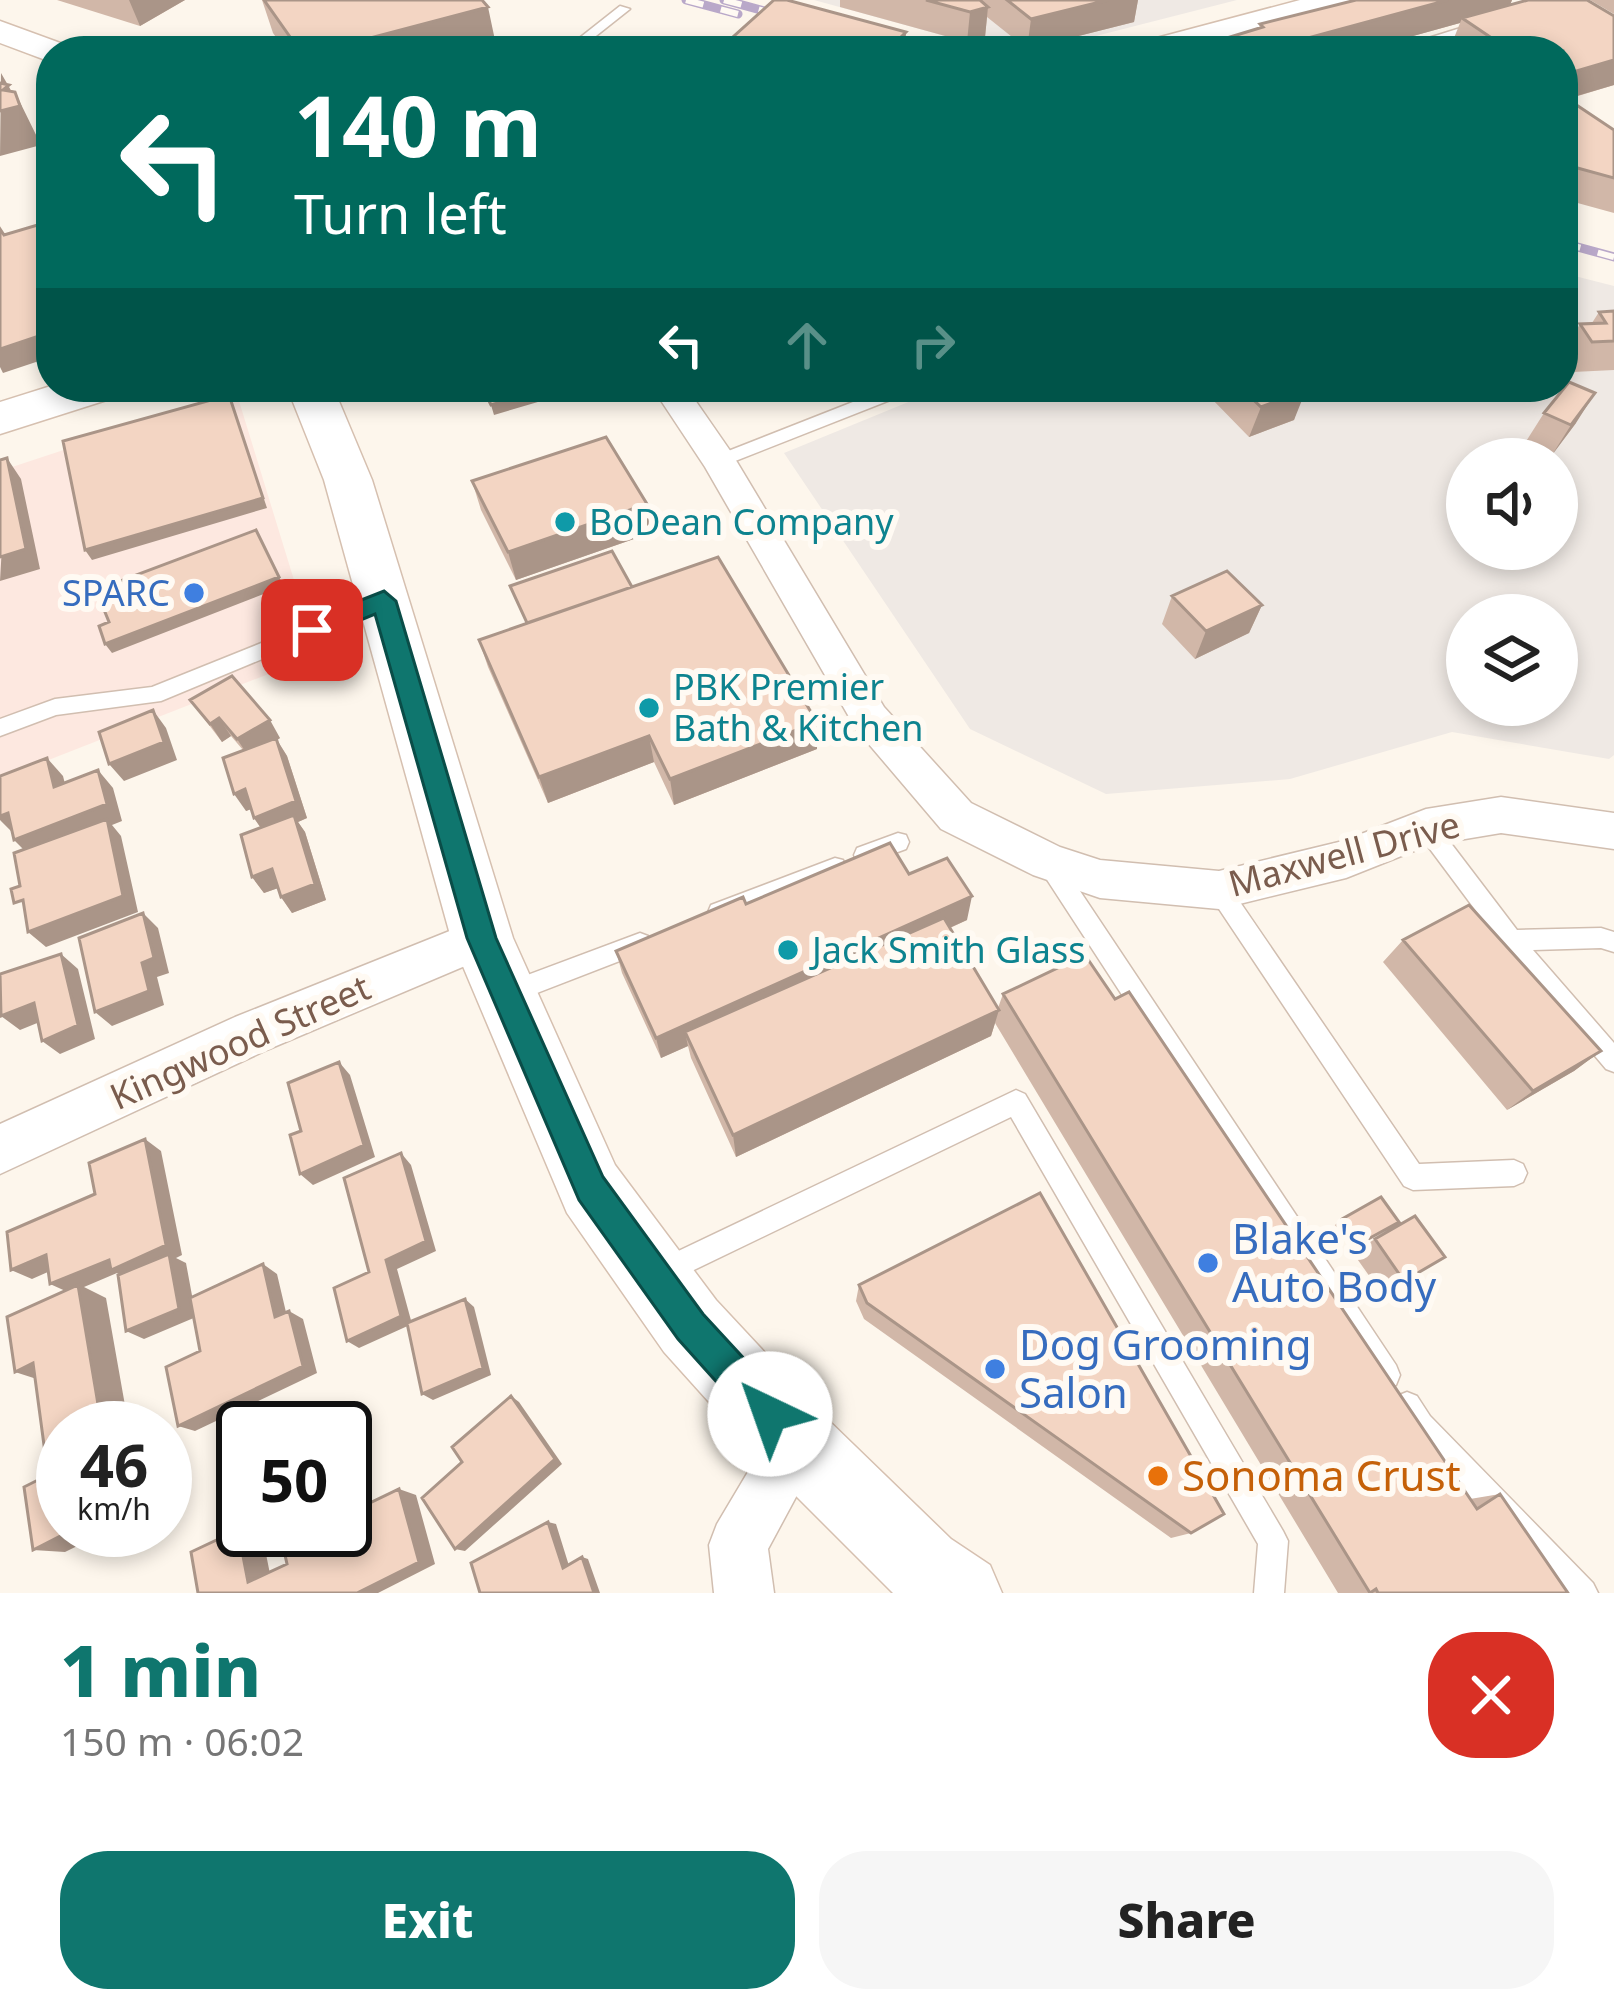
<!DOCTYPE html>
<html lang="en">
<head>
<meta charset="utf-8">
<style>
	:root { --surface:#fff; --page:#f6f6f6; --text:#222; --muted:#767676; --accent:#0f766e }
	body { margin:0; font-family:"Noto Sans",sans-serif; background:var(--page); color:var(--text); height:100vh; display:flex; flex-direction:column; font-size:45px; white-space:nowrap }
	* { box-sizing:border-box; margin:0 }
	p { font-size:39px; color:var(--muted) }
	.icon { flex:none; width:66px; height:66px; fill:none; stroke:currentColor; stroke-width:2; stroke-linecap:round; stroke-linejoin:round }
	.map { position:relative; height:1593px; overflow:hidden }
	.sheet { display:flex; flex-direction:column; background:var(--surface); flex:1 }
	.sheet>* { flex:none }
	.top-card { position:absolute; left:36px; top:36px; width:1542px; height:366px; border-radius:48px; box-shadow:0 6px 18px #0003; background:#00695c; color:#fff; overflow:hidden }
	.controls { position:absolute; left:1446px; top:438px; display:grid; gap:24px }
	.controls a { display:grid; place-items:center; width:132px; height:132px; border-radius:50%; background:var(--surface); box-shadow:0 6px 18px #0003; font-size:60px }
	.speed { position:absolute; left:36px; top:1401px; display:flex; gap:24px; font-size:60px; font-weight:700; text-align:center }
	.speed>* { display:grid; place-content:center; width:156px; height:156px; border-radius:50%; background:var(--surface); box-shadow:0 6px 18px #0003; line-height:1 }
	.speed small { font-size:30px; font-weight:400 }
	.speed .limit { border:6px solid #111; border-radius:18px; background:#fff; color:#111 }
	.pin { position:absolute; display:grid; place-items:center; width:102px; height:102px; color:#fff; margin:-51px; border-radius:24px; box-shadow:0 6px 18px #0006 }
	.me { position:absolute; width:132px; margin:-66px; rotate:318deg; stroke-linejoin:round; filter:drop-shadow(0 0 9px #0008) }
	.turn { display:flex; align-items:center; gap:42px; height:252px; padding:0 60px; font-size:54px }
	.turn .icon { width:156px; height:156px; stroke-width:2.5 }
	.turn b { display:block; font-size:84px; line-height:102px }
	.lanes { display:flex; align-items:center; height:114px; padding:0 60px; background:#0003; justify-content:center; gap:60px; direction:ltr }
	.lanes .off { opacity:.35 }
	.round { display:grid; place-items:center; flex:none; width:126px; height:126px; border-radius:48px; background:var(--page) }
	.summary { display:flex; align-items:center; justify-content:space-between; height:204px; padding:0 60px }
	h1 { font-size:72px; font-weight:800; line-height:90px; color:var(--accent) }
	.action { display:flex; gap:24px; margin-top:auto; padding:24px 60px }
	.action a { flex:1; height:138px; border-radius:48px; background:var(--accent); color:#fff; font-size:48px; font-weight:800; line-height:138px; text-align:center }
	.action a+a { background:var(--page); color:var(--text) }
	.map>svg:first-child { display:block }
	.commercial { fill:#fde8e0 }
	.industrial { fill:#efe9e4; fill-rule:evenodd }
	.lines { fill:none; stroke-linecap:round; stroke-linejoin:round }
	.lane-casing { stroke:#d1beb0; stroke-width:3 }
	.street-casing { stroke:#d1beb0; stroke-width:3 }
	.secondary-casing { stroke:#d6c0b0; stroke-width:3 }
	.lane { fill:#fff; fill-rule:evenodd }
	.street { fill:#fff; fill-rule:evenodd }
	.secondary { fill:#fff; fill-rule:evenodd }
	.rail-casing { stroke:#b9a8c9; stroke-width:9 }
	.rail { stroke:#fffaf3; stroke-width:6; stroke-dasharray:18; stroke-linecap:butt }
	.wall { fill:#d1b7a8 }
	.shaded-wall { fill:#aa9588 }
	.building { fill:#f3d5c3; stroke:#aa9588; stroke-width:3 }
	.route { fill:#0f766e; stroke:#0a4d48; stroke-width:3 }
	.culture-dot { fill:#0f9aa8; stroke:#fffaf3; stroke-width:4.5 }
	.shop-dot { fill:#3f7fe0; stroke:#fffaf3; stroke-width:4.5 }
	.food-dot { fill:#e8710a; stroke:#fffaf3; stroke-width:4.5 }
	.labels { text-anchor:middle; stroke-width:12; stroke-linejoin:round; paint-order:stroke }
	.culture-label { font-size:36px; fill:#0d838f; stroke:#fffaf3; text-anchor:start }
	.shop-label { font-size:36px; fill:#366cbe; stroke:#fffaf3; text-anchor:end }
	.street-label { font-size:36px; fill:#7a5c4d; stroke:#fffaf3 }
	.near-shop-label { font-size:42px; fill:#366cbe; stroke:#fffaf3; text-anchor:start }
	.near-food-label { font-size:42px; fill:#c56008; stroke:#fffaf3; text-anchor:start }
</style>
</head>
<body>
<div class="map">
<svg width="1614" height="1593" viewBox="0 0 1614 1593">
	<rect width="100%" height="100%" fill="#fdf6ec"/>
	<!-- commercial -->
	<path class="commercial" d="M239 401 317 655 0 779V471L200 405Z"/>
	<!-- industrial -->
	<path class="industrial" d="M814 0H1237L1041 50 967 42Z
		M1563 273 1614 286V755L1609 759 1452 732 1290 779 1106 794 970 729 784 453 945 387H1563ZM1467 459H1557V549H1467ZM1467 615H1557V705H1467Z"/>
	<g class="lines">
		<defs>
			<path id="lane" d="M620 6 630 9 577 51H563Z
				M1483 21 1487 22V28L1422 46 1427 51H1412L1406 45Z
				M891 387H915L913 391 725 465H713L710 461 713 457Z
				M383 594 392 601 390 606 161 701 56 715 0 736V719L55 699 152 687Z
				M1426 818 1434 821 1517 930 1601 928 1614 932V952L1601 948 1533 950 1614 1043V1072L1606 1069 1503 947 1418 833 1415 827 1418 821Z
				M898 833 906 835 909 842 906 849 865 864 857 862 854 855 857 848Z
				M1050 856 1058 858 1396 1365 1400 1375 1396 1385 1386 1389 1376 1385 1042 872 1039 865 1042 858Z
				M835 858 843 860 846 867 843 874 719 922 711 919 708 912 711 905Z
				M1219 880 1227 883 1419 1164 1514 1160 1523 1164 1527 1173 1523 1182 1514 1186 1413 1190 1404 1186 1211 897 1208 890 1211 883Z
				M640 933 648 936 651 943 648 950 506 1005 498 1002 494 994 498 986Z
				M1016 1090 1025 1094 1283 1531 1288 1541 1284 1593H1254L1258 1544 1011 1117 669 1282 660 1286 651 1282 647 1273 651 1264Z
				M1407 1392 1417 1396 1430 1416 1593 1583 1598 1593H1562L1410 1436 1393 1406 1397 1396Z"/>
			<path id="street" d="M652 387H686L731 452 884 707 971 803 1060 847 1100 860 1219 871 1343 841 1426 809 1501 797 1614 813V849L1501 833 1429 845 1346 878 1219 909 1100 898 1033 875 941 829 856 729 705 467Z
				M482 918 498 924 505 938 498 952 269 1049 0 1174V1124L235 1017Z
				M797 1415 817 1423 825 1443 768 1549 774 1593H714L709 1545 717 1524 777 1423Z"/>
			<path id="secondary" d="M1300 0H1356L1351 7 1186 51H1128L1134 44Z
				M0 21 63 44 69 51H51V62L0 43Z
				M51 386 120 387 113 398 0 434V402Z
				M287 387H333L372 480 513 938 615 1165 716 1300 824 1416 951 1539 990 1565 1002 1593H893L770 1470 664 1352 567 1213 451 938 324 480Z"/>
		</defs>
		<!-- lane casing -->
		<use href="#lane" class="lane-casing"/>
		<!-- street casing -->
		<use href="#street" class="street-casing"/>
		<!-- secondary casing -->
		<use href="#secondary" class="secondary-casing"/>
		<!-- lane -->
		<use href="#lane" class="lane"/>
		<!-- street -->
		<use href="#street" class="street"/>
		<!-- secondary -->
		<use href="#secondary" class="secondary"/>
		<defs>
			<path id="rail" d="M686 0 738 14
				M724 0 794 19
				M1563 243 1614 257"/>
		</defs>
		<!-- rail casing -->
		<use href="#rail" class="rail-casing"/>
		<!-- rail -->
		<use href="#rail" class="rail"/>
	</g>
	<!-- wall -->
	<path class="wall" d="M57 0H185L140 26Z
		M262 0H482L496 45 474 51H286L273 33Z
		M840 0H1138L1134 22 1027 49 987 17 985 37 967 42 840 7Z
		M1356 0H1512L1510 5 1614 16V85L1568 99 1614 130V213L1563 199V51H1455L1450 48 1460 23 1359 51H1184L1259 28 1260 24Z
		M1590 0H1614V14Z
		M1614 311V370L1573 372 1563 353 1580 324 1592 323 1599 312Z
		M1212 387H1303L1294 420 1249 437 1209 396Z
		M1544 413 1576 423 1552 455 1525 443Z
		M472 481 647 504 651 533 516 580 481 510Z
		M510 586 632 587 817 749 674 805 654 762 548 803 488 667 479 640 526 623Z
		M1172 596 1262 605 1249 633 1195 659 1162 624Z
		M190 700 280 738 277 740 287 756 307 818 298 822 305 832 326 900 292 913 281 897 278 888 264 893 252 877 261 828 254 818 251 809 246 811 243 750 231 736 222 742Z
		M909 874 967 920 950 928 998 1008 1003 994 1115 999 1470 1499 1500 1494 1568 1593H1338L995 1023 991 1036 736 1157 691 1058 688 1046 661 1058 622 973 616 951 746 904Z
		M1403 940 1601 1051 1574 1071 1507 1110 1383 962Z
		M1342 1219 1399 1222 1352 1249 1335 1225Z
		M1375 1239 1445 1257 1382 1294 1353 1253Z
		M859 1285 1191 1533 1171 1538 864 1319 856 1301Z"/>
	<!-- shaded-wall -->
	<path class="shaded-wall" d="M129 0H185L140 26Z
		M1108 0H1138L1134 22 1027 49 1031 19Z
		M1448 0H1512L1508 10 1462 18 1460 23 1359 51H1284L1286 44Z
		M488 7 496 45 474 51H321Z
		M988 7 985 37 967 42 970 12Z
		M906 32 905 51H887Z
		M1614 60V85L1563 100V75Z
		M1 73 20 106 15 92 41 145 0 156Z
		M51 332V357L3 373 0 367V349Z
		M552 387H589L494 415 491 405Z
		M1306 390 1294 420 1249 437 1261 407Z
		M1595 393 1576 423 1552 455 1571 425Z
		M229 395 267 508 92 560 85 550Z
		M7 458 21 479 40 569 0 581Z
		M647 504 651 533 516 580 508 552Z
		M279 577 284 586 112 653 105 644Z
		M1262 605 1249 633 1195 659 1206 631Z
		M153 710 166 728 177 760 124 781 109 764Z
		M219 718 231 736 222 742 210 724Z
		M270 720 280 738 277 740 287 756 307 818 298 822 305 832 326 900 292 913 281 897 265 834 254 818 249 757 237 739Z
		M817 722V749L674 805 670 779Z
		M649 736 654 762 548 803 539 777Z
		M47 758 63 776 70 804 54 787Z
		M98 770 113 788 122 821 112 825 121 836 138 912 46 947 28 932 31 857 14 840Z
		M245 789 257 807 246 811 234 794Z
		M8 813 14 834 0 820V816Z
		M272 869 284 886 264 893 252 877Z
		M972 896 967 920 691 1044 685 1032 688 1046 661 1058 656 1038Z
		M143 913 158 928 169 973 157 977 164 1005 112 1026 95 1012 142 963Z
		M61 954 78 969 95 1039 60 1054 42 1041Z
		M34 1003 52 1017 20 1030 1 1016Z
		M999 1010 991 1036 736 1157 733 1135Z
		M1601 1051 1574 1071 1507 1110 1533 1091Z
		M339 1062 350 1075 375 1157 313 1185 300 1174Z
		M145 1139 161 1151 182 1255 176 1258 186 1263 196 1317 144 1339 126 1331 129 1279 117 1273 84 1287 106 1298 129 1428H102L70 1293 50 1284Z
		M401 1153 411 1165 436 1251 397 1269 412 1324 359 1348 347 1341 386 1260Z
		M46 1255 66 1264 32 1279 11 1270Z
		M263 1264 277 1274 289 1325 275 1317Z
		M465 1299 474 1307 491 1375 433 1400 422 1394Z
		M289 1311 303 1319 317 1373 195 1431 178 1426Z
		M33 1363 46 1382 15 1372Z
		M511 1396 519 1402 562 1464 465 1551 455 1549Z
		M399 1489 416 1495 435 1564 378 1593H357Z
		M548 1522 556 1524 570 1569 563 1568Z
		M72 1530H110L65 1552 33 1550Z
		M238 1530 262 1534 272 1584 248 1582Z
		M582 1557 588 1559 600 1593H594Z"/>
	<!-- building -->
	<path class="building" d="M264 0H482L488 7 321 51H300Z
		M774 0H787L906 32 887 51H745L724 45Z
		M926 0H980L988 7 970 12Z
		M1007 0H1108L1031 19Z
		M1356 0H1448L1286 44 1306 51H1268L1264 49 1257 51H1184L1263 27 1260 24Z
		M1528 0H1587L1614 16V60L1563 75V51H1511L1462 18Z
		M0 83 9 85 3 90 15 92 20 106 0 111Z
		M1563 96 1614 130V178L1563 164Z
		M51 221V332L0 349V229L4 235Z
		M1614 311V341L1592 342 1580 324 1606 323 1599 312Z
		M1569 382 1595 393 1571 425 1544 413Z
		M482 387H552L491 405Z
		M1240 387H1303L1306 390 1261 407Z
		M229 395 263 498 85 550 63 441Z
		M606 437 647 504 508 552 472 481Z
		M7 458 26 549 0 557V460Z
		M256 530 279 577 105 644 99 626 109 622 96 590Z
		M612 551 632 587 527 623 510 586Z
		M718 557 817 722 670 779 649 736 539 777 479 640Z
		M1227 571 1262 605 1206 631 1172 596Z
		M232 676 270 720 237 739 219 718 210 724 190 700Z
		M153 710 164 742 109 764 99 732Z
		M276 738 296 801 254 818 245 789 234 794 223 758Z
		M47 758 54 787 98 770 107 804 14 840 8 813 0 816V776Z
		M294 815 315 884 281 897 272 869 252 877 241 835Z
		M107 819 123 896 28 932 23 900 14 903 11 889 20 886 14 853Z
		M890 843 909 874 947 858 972 896 656 1038 616 951 743 897 746 904Z
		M1469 905 1601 1051 1533 1091 1403 940Z
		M143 913 154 958 142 963 149 991 95 1012 79 938Z
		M944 918 999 1010 733 1135 685 1032Z
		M61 954 78 1025 42 1041 34 1003 1 1016 0 974Z
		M1085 955 1115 999 1129 992 1477 1509 1500 1494 1568 1593H1378L1376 1589 1370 1593 1003 994Z
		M339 1062 364 1145 300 1174 290 1135 301 1131 288 1083Z
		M145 1139 166 1245 111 1270 109 1260 50 1284 46 1255 11 1270 7 1232 95 1194 89 1163Z
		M401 1153 426 1241 386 1260 401 1316 347 1341 334 1288 369 1272 344 1178Z
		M1040 1193 1224 1514 1191 1533 867 1303 859 1285Z
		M1381 1197 1399 1222 1359 1244 1342 1219Z
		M1415 1216 1445 1257 1404 1281 1375 1239Z
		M169 1254 179 1309 126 1331 118 1275Z
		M263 1264 275 1317 289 1311 303 1366 178 1426 166 1367 200 1351 190 1298Z
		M78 1285 102 1428H63V1530H72L33 1550 24 1487 48 1475 33 1363 15 1372 7 1317Z
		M465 1299 483 1368 422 1394 407 1323Z
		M511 1396 555 1459 455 1549 422 1498 462 1462 452 1447Z
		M399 1489 419 1562 357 1593H198L191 1552 238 1530 248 1582 287 1564 285 1555 334 1532 333 1530H345V1515Z
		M548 1522 563 1568 582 1557 594 1593H480L471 1563Z"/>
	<!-- route -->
	<path class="route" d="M384 591 396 601 496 938 603 1177 703 1314 783 1401 788 1414 783 1427 770 1432 757 1427 678 1339 579 1200 467 938 375 614 312 640 299 630 303 623Z"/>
	<!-- markers -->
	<g class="culture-dot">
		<circle cx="565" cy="522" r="12"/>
		<circle cx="649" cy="708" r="12"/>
		<circle cx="788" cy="950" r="12"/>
	</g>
	<g class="shop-dot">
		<circle cx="194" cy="593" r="12"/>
		<circle cx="1208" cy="1263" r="12"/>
		<circle cx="995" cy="1369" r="12"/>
	</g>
	<circle class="food-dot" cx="1158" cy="1476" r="12"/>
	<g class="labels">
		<!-- culture labels -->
		<g class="culture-label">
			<text x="589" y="535">BoDean Company</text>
			<text x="673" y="700">PBK Premier<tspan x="673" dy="41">Bath &amp; Kitchen</tspan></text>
			<text x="812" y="963">Jack Smith Glass</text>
		</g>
		<!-- shop labels -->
		<g class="shop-label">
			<text x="170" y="606">SPARC</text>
		</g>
		<!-- street labels -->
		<g class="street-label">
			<text transform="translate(1344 854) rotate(-15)" y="13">Maxwell Drive</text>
			<text transform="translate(240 1042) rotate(-24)" y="13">Kingwood Street</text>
		</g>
		<!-- near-shop labels -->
		<g class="near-shop-label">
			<text x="1232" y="1254">Blake's<tspan x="1232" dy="48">Auto Body</tspan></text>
			<text x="1019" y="1360">Dog Grooming<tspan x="1019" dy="48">Salon</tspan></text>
		</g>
		<!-- near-food labels -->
		<g class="near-food-label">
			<text x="1182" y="1491">Sonoma Crust</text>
		</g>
	</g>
</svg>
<div class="controls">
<a><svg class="icon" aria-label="sound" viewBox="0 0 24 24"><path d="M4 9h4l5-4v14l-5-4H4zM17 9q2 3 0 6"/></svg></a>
<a><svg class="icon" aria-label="layers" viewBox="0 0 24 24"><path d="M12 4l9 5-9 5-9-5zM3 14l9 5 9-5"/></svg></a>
</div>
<div class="speed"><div>46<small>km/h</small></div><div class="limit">50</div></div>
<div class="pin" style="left:312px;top:630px;background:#d93025"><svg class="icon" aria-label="arrive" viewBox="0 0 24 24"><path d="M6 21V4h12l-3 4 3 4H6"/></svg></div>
<svg class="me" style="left:770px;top:1414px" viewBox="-20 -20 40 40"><circle r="19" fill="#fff"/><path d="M0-13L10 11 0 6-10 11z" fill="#0f766e"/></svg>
<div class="top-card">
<div class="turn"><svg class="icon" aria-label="left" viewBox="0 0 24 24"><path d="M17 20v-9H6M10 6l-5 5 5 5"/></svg><div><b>140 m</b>Turn left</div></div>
<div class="lanes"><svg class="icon" aria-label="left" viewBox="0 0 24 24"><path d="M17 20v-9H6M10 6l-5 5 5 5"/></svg><svg class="icon off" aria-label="ahead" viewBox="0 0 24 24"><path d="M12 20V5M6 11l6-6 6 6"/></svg><svg class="icon off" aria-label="right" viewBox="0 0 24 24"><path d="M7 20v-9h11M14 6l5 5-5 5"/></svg></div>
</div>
</div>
<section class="sheet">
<div class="summary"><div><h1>1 min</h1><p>150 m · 06:02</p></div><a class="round" style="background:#d93025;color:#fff"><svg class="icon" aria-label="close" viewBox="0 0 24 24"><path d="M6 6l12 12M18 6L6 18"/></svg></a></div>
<div class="action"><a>Exit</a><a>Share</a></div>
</section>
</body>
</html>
